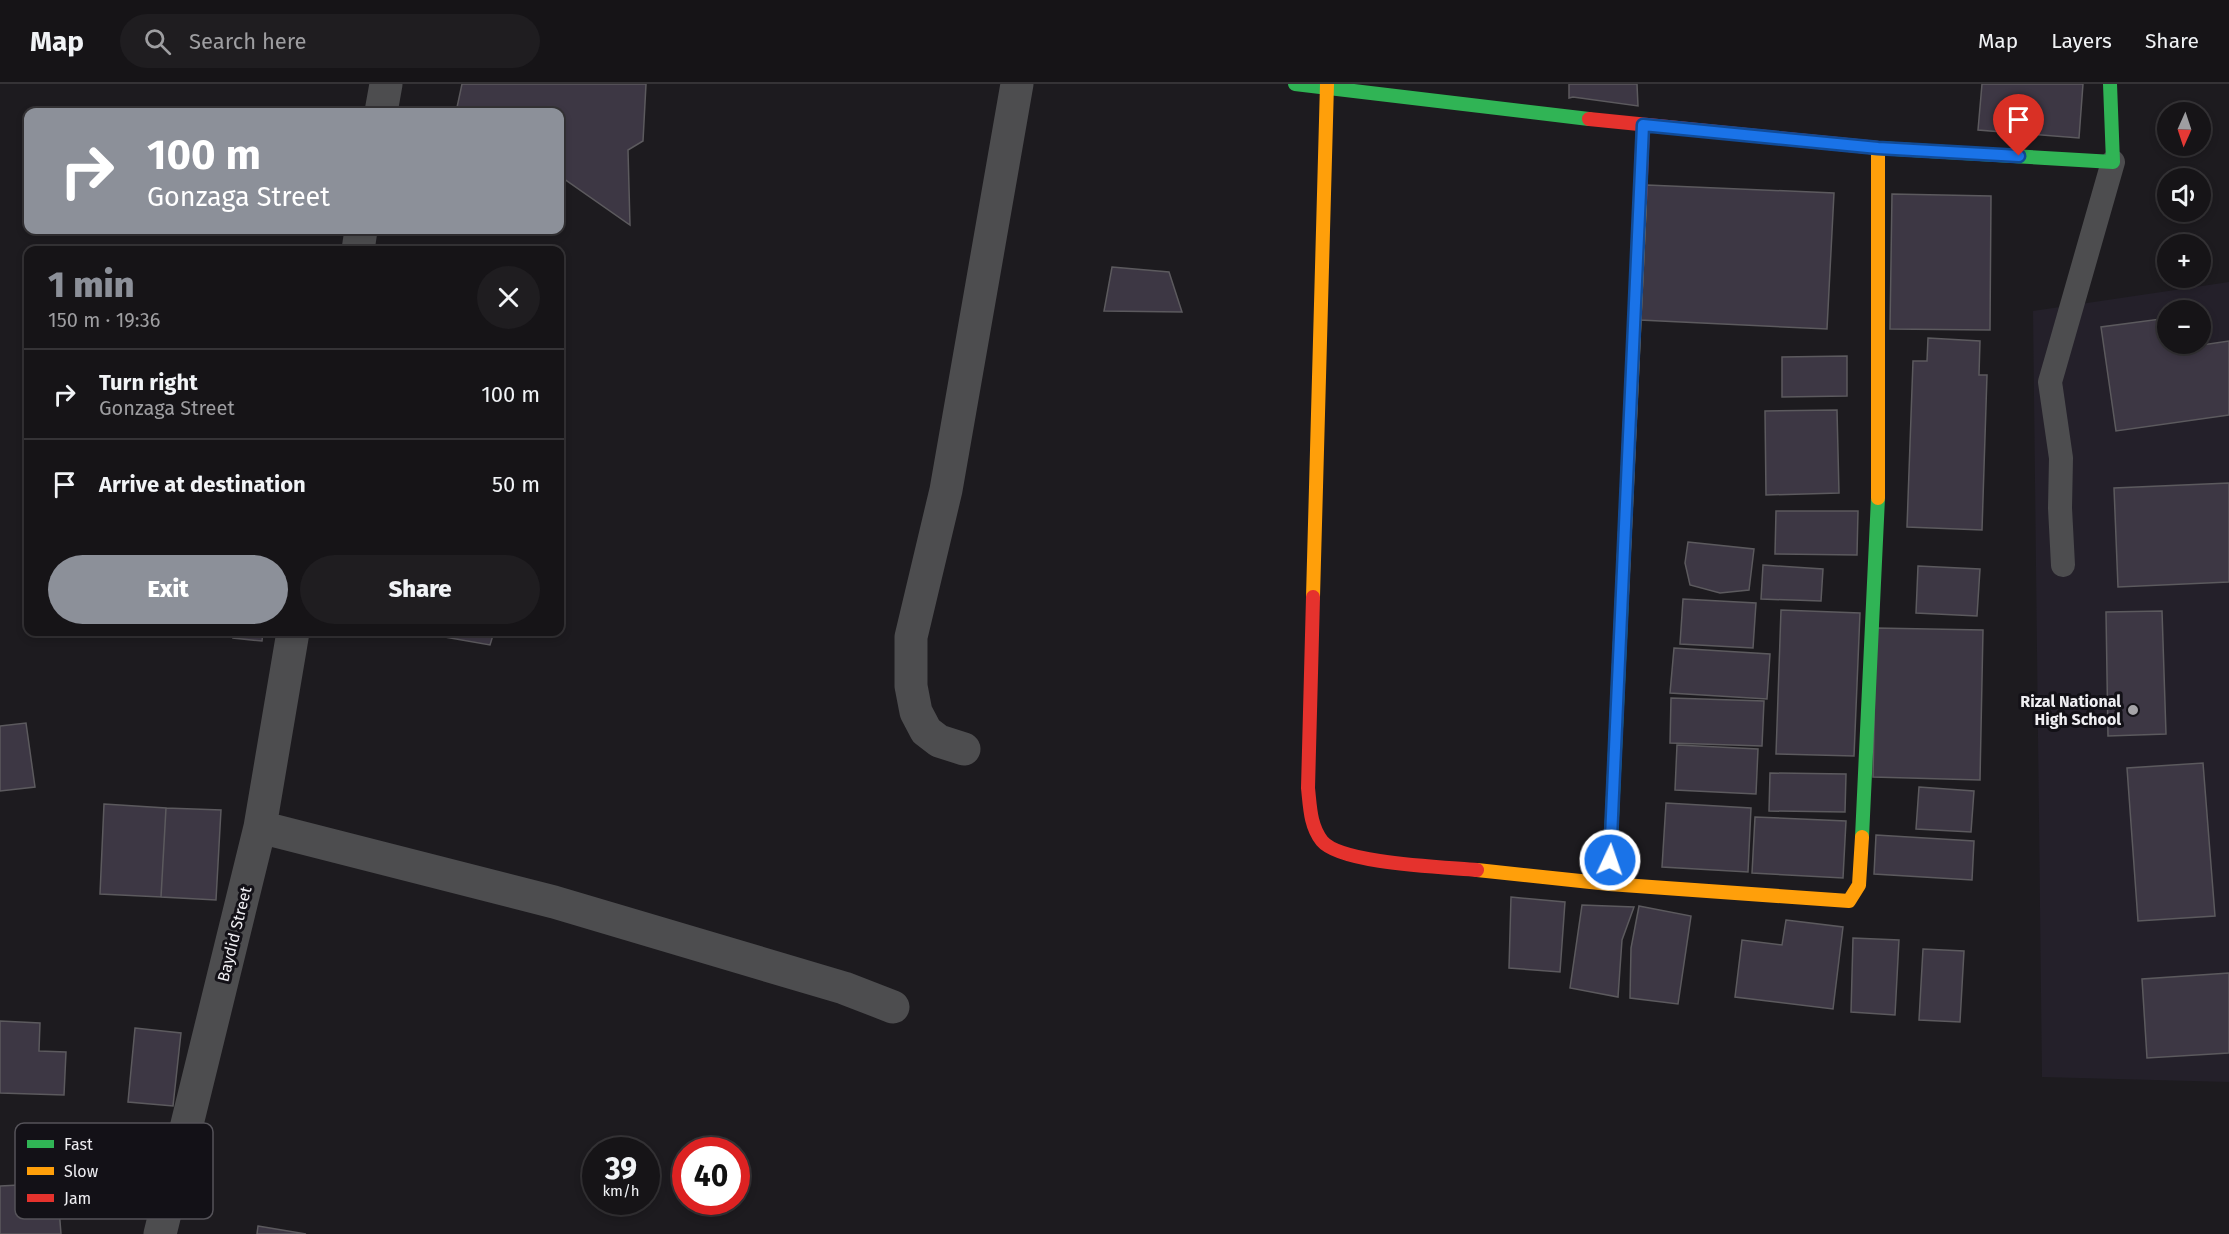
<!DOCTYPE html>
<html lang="en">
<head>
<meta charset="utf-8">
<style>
	:root { --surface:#161417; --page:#1f1d20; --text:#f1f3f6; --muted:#9e9ea1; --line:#353336; --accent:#8c9099 }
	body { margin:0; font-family:"Fira Sans",sans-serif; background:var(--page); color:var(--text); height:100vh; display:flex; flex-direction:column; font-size:22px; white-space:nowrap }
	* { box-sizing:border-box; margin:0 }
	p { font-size:20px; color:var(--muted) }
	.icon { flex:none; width:33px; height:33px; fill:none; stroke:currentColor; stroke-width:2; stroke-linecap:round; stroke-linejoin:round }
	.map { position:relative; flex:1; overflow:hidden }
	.side { position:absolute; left:24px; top:162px; width:540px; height:390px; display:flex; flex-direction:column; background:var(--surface); border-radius:12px; box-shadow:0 3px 9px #0003,0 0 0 2px var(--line) }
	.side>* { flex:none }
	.top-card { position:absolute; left:24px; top:24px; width:540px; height:126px; border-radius:12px; box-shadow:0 3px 9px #0003,0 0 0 2px var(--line); background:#8c9099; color:#fff; overflow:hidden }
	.needle { width:39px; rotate:183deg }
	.controls { position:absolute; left:2157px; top:18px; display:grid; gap:12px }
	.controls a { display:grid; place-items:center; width:54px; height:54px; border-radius:50%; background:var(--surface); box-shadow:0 3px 9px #0003,0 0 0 2px var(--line); font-size:30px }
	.speed { position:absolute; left:582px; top:1053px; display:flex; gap:12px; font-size:30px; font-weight:700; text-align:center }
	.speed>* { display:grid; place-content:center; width:78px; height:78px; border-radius:50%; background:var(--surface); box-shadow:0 3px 9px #0003,0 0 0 2px var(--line); line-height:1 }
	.speed small { font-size:15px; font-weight:400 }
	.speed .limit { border:9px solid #d22; background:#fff; color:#111 }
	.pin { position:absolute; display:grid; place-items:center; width:51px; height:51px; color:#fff; margin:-62px -26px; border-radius:50% 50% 50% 0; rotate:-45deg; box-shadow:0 0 6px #0007 }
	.pin .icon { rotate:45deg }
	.me { position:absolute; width:66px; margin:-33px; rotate:3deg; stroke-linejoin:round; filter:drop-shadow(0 0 4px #0008) }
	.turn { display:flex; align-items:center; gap:21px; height:126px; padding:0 24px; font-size:27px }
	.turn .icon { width:78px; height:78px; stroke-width:2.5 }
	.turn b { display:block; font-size:42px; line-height:51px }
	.round { display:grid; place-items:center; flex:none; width:63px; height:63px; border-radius:32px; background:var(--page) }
	.overview { display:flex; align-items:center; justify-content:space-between; height:102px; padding:0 24px }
	h1 { font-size:36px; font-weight:800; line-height:45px; color:var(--accent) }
	.cta { display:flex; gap:12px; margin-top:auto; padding:12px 24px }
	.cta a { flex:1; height:69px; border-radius:36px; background:var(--accent); color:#fff; font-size:24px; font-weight:800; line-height:69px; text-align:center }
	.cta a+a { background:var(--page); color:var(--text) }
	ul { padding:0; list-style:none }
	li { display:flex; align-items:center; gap:18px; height:90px; padding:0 24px; border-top:2px solid var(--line) }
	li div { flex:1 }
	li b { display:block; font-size:22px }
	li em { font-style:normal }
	header { display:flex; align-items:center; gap:36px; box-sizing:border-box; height:84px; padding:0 30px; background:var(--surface); border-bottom:2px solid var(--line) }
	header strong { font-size:28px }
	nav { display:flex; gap:33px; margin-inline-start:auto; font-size:21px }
	.search { width:420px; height:54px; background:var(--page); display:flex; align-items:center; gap:15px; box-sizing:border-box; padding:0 21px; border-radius:33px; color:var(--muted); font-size:22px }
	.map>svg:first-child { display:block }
	.built { fill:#24202a; fill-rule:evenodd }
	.building { fill:#3d3744; stroke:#5c5a5e; stroke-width:1.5 }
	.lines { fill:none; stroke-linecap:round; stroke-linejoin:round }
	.lane { stroke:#4d4d4f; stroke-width:24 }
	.street { stroke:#4d4d4f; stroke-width:33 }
	.fast { stroke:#30b455; stroke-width:14 }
	.slow { stroke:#ff9f0a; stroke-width:14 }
	.jam { stroke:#e5322d; stroke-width:14 }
	.route-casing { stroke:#114b97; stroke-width:15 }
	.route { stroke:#1a73e8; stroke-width:10 }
	.poi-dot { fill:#a6a4a8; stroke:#131117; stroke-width:2 }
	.labels { text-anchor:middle; stroke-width:6; stroke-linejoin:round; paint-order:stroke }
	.poi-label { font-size:16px; font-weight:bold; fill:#efeef2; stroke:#131117; text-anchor:end }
	.street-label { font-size:16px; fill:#efeef2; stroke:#131117 }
	.key { fill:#131117; stroke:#555359; stroke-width:1.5 }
	.key-label { font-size:16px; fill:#efeef2 }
</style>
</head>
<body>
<header>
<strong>Map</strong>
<div class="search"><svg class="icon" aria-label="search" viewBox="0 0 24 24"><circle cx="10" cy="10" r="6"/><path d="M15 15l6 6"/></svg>Search here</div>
<nav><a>Map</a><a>Layers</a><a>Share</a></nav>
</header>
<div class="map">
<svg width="2229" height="1150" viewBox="0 0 2229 1150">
	<rect width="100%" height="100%" fill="#1d1b1f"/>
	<!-- built -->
	<path class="built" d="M2229 198V998L2042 993 2033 227ZM2168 226H2200V260H2168Z"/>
	<!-- building -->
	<path class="building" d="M462 0H646L643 57 628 66 630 141 560 92V28H456Z
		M1569 0H1637L1638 22 1573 13 1569 14Z
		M1982 0H2083L2079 54 1978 46Z
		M1647 101 1834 109 1827 245 1640 236Z
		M1892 110 1991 112 1990 246 1890 245Z
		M1112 183 1169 188 1182 228 1104 227Z
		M2168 234V260H2181L2182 264 2229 257V331L2116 347 2101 243Z
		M1928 254 1980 257 1979 291H1987L1982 446 1907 443 1913 277H1927Z
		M1847 272V312L1782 313V273Z
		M1837 326 1839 409 1766 411 1765 327Z
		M2229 399V498L2118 503 2114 404Z
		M1776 427H1858L1857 471 1775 470Z
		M1688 458 1754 465 1749 506 1720 509 1690 501 1685 479Z
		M1763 481 1823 485 1821 517 1761 515Z
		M1918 482 1980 485 1977 532 1916 529Z
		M1683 515 1756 519 1753 564 1680 560Z
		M1781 526 1860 529 1854 672 1776 670Z
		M2162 527 2166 650 2108 652 2106 528Z
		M1876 544 1983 546 1980 696 1873 693Z
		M234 548H263L262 557 233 554Z
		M416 548H494L490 561Z
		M1674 564 1770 570 1767 615 1670 609Z
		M1671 614 1764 617 1762 662 1670 659Z
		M26 639 35 703 0 707V642Z
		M1677 661 1758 665 1756 710 1675 706Z
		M2203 679 2215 832 2138 837 2127 684Z
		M1770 689 1846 690 1845 728 1769 727Z
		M1919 703 1974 707 1971 748 1916 745Z
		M1666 719 1751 724 1748 788 1662 783Z
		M104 720 166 724 161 813 100 810Z
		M166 724 221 726 216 816 161 813Z
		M1755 733 1846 737 1843 794 1752 789Z
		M1876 751 1974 757 1972 796 1874 790Z
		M1511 813 1565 818 1560 888 1509 884Z
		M1582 821 1634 823 1622 856 1618 913 1570 904Z
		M1639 822 1691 832 1678 920 1630 914 1631 864Z
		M1786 836 1843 843 1833 925 1735 913 1742 856 1782 861Z
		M1853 854 1899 856 1895 931 1851 928Z
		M1923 865 1964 867 1960 938 1919 936Z
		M2229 889V969L2147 974 2142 895Z
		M0 937 40 939 39 967 66 968 64 1011 0 1009Z
		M135 944 181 949 173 1022 128 1018Z
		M57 1099 61 1150H0V1102Z
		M258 1142 306 1150H257Z"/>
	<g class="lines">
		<!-- lane -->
		<path class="lane" d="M2063 481 2060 424 2061 374 2050 298 2113 78"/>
		<!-- street -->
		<path class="street" d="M381 28 386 0
			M358 166 361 146
			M964 665 939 657 926 647 916 628 911 602V553L946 406 1017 0
			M260 743 554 818 844 904 893 923
			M160 1150 260 743 293 548"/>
		<!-- fast -->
		<path class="fast" d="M1295 0 1589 35
			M1878 64 2113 78 2110 0
			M1862 753 1878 414
			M1609 800 1622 512"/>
		<!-- slow -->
		<path class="slow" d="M1878 64V414
			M1622 512 1640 118
			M1313 513 1327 0
			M1477 786 1609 800 1849 817 1859 801 1862 753"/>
		<!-- jam -->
		<path class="jam" d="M1589 35 1878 64
			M1640 118 1643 41
			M1313 513 1308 704C1310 722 1310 742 1322 757 1341 780 1444 783 1477 786"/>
	</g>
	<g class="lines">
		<defs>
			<path id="route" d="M1610 776 1643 41 1878 64 2019 72"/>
		</defs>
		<!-- route casing -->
		<use href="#route" class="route-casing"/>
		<!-- route -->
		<use href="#route" class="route"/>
	</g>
	<!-- markers -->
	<circle class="poi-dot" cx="2133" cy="626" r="6"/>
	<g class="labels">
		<!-- poi labels -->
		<g class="poi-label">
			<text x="2121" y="623">Rizal National<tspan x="2121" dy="18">High School</tspan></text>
		</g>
		<!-- street labels -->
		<g class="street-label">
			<text transform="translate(234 850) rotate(-76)" y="6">Baydid Street</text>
		</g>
	</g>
	<!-- legend -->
	<rect x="15" y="1039" width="198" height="96" rx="9" class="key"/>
	<rect x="27" y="1056" width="27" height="8" fill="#30b455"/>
	<rect x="27" y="1083" width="27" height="8" fill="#ff9f0a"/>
	<rect x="27" y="1110" width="27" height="8" fill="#e5322d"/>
	<g class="key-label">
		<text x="64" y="1066">Fast</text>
		<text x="64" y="1093">Slow</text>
		<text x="64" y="1120">Jam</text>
	</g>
</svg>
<div class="controls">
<a><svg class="needle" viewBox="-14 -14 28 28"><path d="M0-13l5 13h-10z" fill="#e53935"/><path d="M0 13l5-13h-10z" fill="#9e9ea1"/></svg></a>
<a><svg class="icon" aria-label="sound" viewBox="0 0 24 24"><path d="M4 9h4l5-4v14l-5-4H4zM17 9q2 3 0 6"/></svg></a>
<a>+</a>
<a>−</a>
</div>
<div class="speed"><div>39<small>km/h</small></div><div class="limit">40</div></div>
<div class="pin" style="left:2019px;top:72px;background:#d93025"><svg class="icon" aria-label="arrive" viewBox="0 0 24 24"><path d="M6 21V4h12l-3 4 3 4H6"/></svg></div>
<svg class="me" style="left:1610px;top:776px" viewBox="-20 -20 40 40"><circle r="17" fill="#1a73e8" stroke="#fff" stroke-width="3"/><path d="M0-11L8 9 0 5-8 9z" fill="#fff"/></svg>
<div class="top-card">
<div class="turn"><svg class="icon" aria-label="right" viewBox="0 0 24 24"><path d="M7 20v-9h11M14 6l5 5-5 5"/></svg><div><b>100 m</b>Gonzaga Street</div></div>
</div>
<section class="side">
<div class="overview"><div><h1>1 min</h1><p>150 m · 19:36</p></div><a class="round"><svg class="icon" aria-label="close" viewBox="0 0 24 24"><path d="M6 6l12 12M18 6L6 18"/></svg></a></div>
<ul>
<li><svg class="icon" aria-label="right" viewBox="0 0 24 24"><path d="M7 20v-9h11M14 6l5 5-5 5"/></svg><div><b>Turn right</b><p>Gonzaga Street</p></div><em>100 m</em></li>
<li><svg class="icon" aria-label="arrive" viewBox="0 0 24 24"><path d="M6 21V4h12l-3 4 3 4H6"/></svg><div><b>Arrive at destination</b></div><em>50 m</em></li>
</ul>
<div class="cta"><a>Exit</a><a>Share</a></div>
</section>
</div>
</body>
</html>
